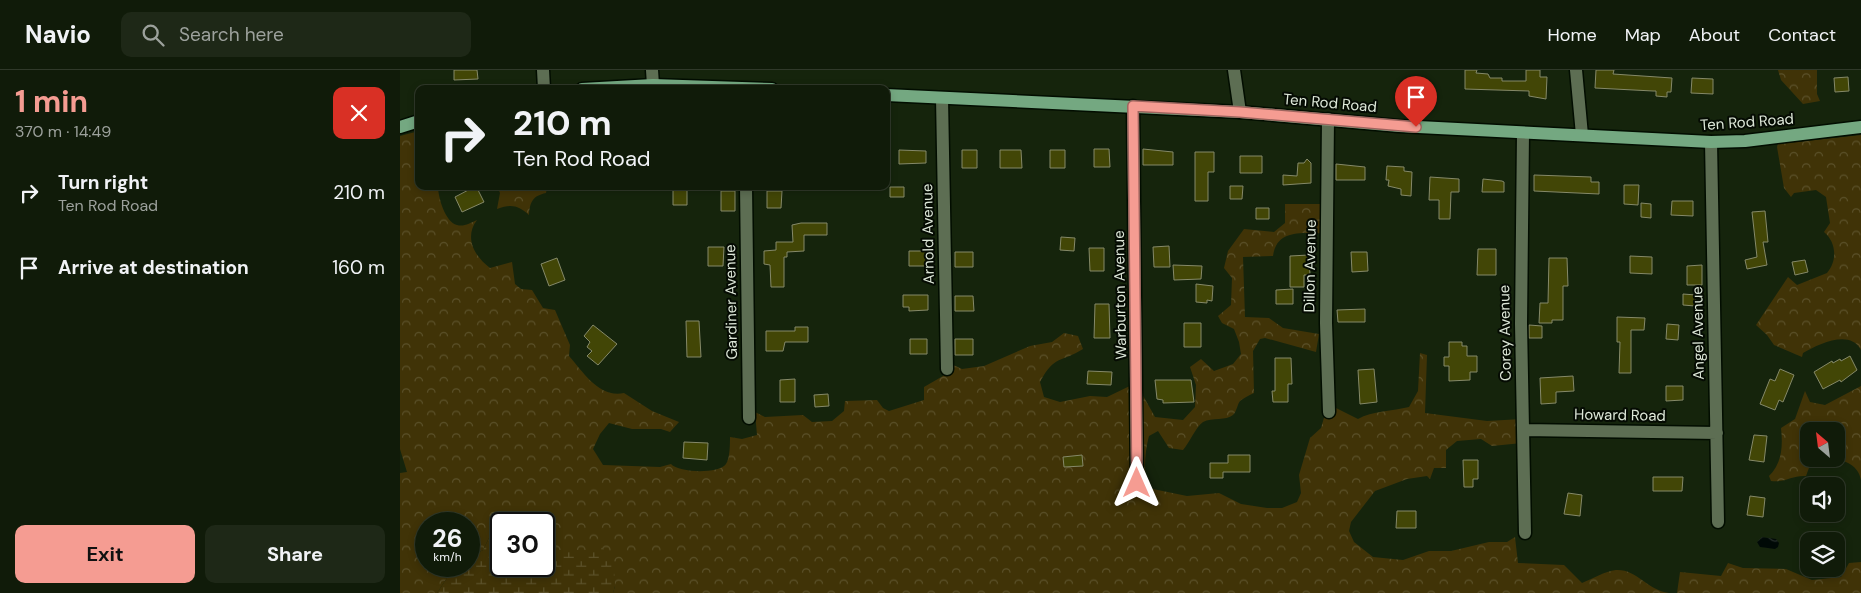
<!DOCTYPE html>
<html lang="en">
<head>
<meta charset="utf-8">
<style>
	:root { --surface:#101b09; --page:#1e2817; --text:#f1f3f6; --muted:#9ca19c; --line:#30392a; --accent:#f59c92 }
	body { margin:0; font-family:"DM Sans",sans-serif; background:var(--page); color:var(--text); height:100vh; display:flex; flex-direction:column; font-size:19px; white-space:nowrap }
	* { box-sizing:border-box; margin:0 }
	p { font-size:16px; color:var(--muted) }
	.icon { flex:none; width:28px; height:28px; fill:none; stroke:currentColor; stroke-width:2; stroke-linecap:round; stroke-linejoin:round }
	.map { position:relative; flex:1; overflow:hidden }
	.details { display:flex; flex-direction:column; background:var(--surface); width:400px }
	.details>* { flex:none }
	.guide { position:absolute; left:15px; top:15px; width:475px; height:105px; border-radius:10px; box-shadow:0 2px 8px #0003,0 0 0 1px var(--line); background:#101b09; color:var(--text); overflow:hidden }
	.needle { width:32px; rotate:332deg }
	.fabs { position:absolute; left:1400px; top:352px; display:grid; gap:10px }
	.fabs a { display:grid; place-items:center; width:45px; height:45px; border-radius:10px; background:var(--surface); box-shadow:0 2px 8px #0003,0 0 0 1px var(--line); font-size:25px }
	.speed { position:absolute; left:15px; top:442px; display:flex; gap:10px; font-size:25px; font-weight:700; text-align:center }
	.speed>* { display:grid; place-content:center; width:65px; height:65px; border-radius:50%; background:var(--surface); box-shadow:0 2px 8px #0003,0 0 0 1px var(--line); line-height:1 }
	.speed small { font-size:12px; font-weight:400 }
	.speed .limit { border:2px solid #111; border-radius:8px; background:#fff; color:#111 }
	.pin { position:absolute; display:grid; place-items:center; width:42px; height:42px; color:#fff; margin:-51px -21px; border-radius:50% 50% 50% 0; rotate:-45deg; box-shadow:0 0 5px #0007 }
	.pin .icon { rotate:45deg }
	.me { position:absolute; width:55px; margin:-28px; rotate:0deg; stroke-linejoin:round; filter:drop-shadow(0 0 4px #0008) }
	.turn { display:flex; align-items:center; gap:18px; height:105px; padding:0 15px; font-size:22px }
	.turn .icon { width:65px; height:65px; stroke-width:2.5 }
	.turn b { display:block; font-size:35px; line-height:42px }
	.round { display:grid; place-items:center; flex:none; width:52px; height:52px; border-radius:10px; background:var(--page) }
	.head { display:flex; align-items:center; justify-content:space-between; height:85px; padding:0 15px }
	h1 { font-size:30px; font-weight:700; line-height:38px; color:var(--accent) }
	.action { display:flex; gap:10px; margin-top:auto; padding:10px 15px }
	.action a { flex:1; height:58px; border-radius:10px; background:var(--accent); color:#111; font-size:20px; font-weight:700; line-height:58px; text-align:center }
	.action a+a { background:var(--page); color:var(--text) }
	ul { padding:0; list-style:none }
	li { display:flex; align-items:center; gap:15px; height:75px; padding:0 15px }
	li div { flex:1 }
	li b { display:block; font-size:19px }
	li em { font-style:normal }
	header { display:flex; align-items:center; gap:30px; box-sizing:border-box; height:70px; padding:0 25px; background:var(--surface); border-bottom:1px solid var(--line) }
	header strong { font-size:24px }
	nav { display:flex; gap:28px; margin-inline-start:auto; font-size:18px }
	.search { width:350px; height:45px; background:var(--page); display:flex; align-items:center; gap:12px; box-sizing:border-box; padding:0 18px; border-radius:10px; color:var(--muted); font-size:19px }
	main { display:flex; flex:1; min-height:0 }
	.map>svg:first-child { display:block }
	.forest { fill:url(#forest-crowns); fill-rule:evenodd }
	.wetland { fill:url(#wetland-marsh) }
	.water { fill:url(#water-waves) }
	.building { fill:#424606; stroke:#858969 }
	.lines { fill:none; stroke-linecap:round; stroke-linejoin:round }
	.minor-casing { stroke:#020d00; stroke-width:15 }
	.major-casing { stroke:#020d00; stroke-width:15 }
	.minor { stroke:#5d6e53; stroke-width:12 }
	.major { stroke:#74a881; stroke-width:12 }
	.route-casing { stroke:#9f655f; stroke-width:12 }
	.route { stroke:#f59c92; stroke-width:9 }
	.labels { text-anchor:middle; stroke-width:4; stroke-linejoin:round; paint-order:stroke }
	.street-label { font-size:15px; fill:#dde7d8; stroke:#050b03 }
</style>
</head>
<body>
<header>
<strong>Navio</strong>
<div class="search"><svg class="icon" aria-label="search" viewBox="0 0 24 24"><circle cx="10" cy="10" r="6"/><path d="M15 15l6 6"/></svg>Search here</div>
<nav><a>Home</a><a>Map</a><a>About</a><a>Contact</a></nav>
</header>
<main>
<section class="details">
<div class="head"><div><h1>1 min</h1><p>370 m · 14:49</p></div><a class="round" style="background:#d93025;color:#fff"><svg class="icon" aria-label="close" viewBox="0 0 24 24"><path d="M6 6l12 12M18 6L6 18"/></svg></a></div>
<ul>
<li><svg class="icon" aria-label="right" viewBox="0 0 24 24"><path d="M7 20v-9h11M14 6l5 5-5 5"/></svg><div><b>Turn right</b><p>Ten Rod Road</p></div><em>210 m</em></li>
<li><svg class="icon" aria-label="arrive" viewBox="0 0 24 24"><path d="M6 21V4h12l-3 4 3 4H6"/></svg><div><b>Arrive at destination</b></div><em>160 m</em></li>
</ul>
<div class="action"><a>Exit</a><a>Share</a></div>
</section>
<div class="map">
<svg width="1461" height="523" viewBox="0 0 1461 523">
	<defs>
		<pattern id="forest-crowns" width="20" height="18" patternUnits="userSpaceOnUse" patternTransform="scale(1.25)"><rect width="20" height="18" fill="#403307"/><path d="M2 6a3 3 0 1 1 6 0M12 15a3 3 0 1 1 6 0" fill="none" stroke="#5b512a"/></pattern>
		<pattern id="wetland-marsh" width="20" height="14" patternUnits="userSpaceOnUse" patternTransform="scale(1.25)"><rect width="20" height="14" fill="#403307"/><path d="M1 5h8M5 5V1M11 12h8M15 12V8" fill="none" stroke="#5b512a"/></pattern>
		<pattern id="water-waves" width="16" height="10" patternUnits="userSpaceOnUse" patternTransform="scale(1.25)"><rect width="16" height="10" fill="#000906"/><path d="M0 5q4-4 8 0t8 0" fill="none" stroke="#252d2a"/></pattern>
	</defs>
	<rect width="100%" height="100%" fill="#15240c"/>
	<!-- forest -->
	<path class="forest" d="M1378 0H1417V24L1420 31 1403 34 1381 10Z
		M19 61V116H38C38 127 45 152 57 155 64 157 70 153 77 150 64 167 74 186 90 198L112 192 115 214 121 219 132 220 143 238 155 240 170 275 169 286C184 303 199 328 224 323L252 341 279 352 270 362 261 359H232L209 353 200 364 193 379 203 395 260 397 271 394C279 403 319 404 326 394 330 388 330 374 330 367L342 369 357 365 355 342 365 347 403 345 412 352 432 351 444 341 445 331 477 330 483 338 489 341 524 330V317L543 306 547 292 562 299 584 296 630 276 652 272 664 263 678 266 683 279C661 293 655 284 640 312L644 327 660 332 690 326 707 327 736 313 755 347 783 350 795 337 796 315 790 297 801 289 814 301 833 294 841 284 839 272 834 259 822 253 818 246 831 235 832 208 824 198 828 181 844 159 874 162 885 153V134H925L926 163C903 164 877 158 873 186L843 187 845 247 869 248 883 258 919 264 916 282 865 268 860 269 853 281 854 323C849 325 844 328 840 331 837 335 837 341 833 345 826 351 812 347 803 352 795 358 790 372 783 380L769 378 758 361 749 366C745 380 743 405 748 418L787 426 819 423 841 434 867 438H882L897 432 901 423 899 405 910 368 921 358 928 334 958 349C972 341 993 341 1009 337L1018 321 1020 283 1027 285 1025 343 1087 351 1122 349V373L1092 376 1081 369 1057 371 1046 380V398H1034L1030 409 1027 406 1007 409 975 421 951 452 949 461 954 472 973 487 1003 490 1029 481H1051L1089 472H1107L1115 467 1118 493 1164 495 1182 513C1192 509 1205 501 1216 500 1237 499 1247 520 1269 523H213L215 516 187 480H144V454H101L97 452 83 480 69 488V454H26V496H55L37 523H0V403L7 402 0 379V66Z
		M1461 65V280C1450 259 1419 274 1403 283L1402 287 1374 275 1367 265 1356 255 1388 207 1397 215 1427 203C1438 190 1436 172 1424 162L1430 153 1426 127 1416 120 1394 123 1391 127 1384 118 1377 77 1378 74Z
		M97 116H146L147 118 146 123C133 126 130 131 129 145 118 135 111 134 97 139L100 123Z
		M1461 316V410C1457 387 1427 386 1410 395L1406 406C1392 405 1385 413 1371 411L1369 406C1382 393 1383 377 1381 358L1395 349 1405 321 1410 332 1425 335ZM1436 361V389H1409V361Z
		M1461 492V523H1277L1280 502 1321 506 1328 493 1343 498 1386 499 1412 510 1441 507 1449 493Z"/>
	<!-- wetland -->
	<path class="wetland" d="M97 452 101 454V496H144V480H187L200 476 214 490 215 516 213 523H37L55 496H69V488L83 480Z"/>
	<!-- water -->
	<path class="water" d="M1362 467 1376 469 1379 473 1378 477 1375 479 1360 477 1357 472Z"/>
	<!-- building -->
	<path class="building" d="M54 0H77L78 9 54 10Z
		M1065 0H1077L1076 3 1088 4 1090 8H1102V11H1126V0H1140V7H1147L1146 29 1129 26V21L1065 19Z
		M1196 0H1214L1213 4 1272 8 1271 22H1267V27L1256 26V21H1253L1195 18Z
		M1448 7 1449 21 1435 22 1434 8Z
		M1292 8 1313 9V24L1291 23Z
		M694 79H709L710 97H694Z
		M743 79 773 82V95H743Z
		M499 80 526 81V93L499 94Z
		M562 80H577V98H562Z
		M600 80H621L622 98H600Z
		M650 80H665V98H650Z
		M795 82H814V102H808V131H795Z
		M840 86H862V103H840Z
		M907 89 911 93V113L883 115V105L897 106 898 93H904Z
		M936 94 965 97V110H936Z
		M987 96 1004 97V101L1012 102 1011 126 1001 125V119L988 116 989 110H986Z
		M1134 105 1191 107V112H1199V124L1134 121Z
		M1030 107 1059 109V122H1051L1050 149H1039V130H1029Z
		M1083 109 1102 111 1104 112V122H1082Z
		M1224 115H1239L1238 135 1224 134Z
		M76 116 84 132 62 142 55 127Z
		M273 116H287V135H273Z
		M830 116H843L842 129H830Z
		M490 117H504V127H490Z
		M321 121H335V141H321Z
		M367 121H382L381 138H367Z
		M1272 131H1293V146L1271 145Z
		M1241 133 1251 134V148L1241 147Z
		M856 138H869V149H856Z
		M1365 141 1368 172H1363L1367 195 1347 199 1345 190 1357 187 1352 142Z
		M401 153H427V165H404V181L387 182V187H384V217H371L370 195 364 194V181L376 180V172H393L392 155Z
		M661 167 675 168 674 181 660 180Z
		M769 176 770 197H754L753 177Z
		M308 177H324L323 196H308Z
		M689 178H704V201H690Z
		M1078 179H1096V205H1077Z
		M509 181H526L527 196H509Z
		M555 182H573V197H555Z
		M951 182H967L968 201 952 202Z
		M909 185 910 205H904V217H890V186Z
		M1230 186 1252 187V204L1230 203Z
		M157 188 165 210 149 216 141 194Z
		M1149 188H1167L1168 216H1163V250H1152V253H1139L1140 233H1148Z
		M1405 190 1408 202 1395 205 1392 192Z
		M773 195 802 196 801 209 774 210Z
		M1302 195V215H1287V196Z
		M796 214 813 216 812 231 807 230V233L796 232Z
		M893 219V234H876V220Z
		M1283 224 1296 225 1295 236 1283 235Z
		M503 225H528V240L509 241V237H503Z
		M555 226H573L574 241H555Z
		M695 234H709L710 268H694Z
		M965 239V252H938L937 240Z
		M1217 247 1245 248 1244 260H1231V303H1219L1220 272H1217Z
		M286 251H299L301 287H287Z
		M784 253H801V277H784Z
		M1267 254 1279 255 1278 270 1266 269Z
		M193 255 217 274 198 295 187 286 192 281 187 277 190 272 184 266Z
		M1129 255 1142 256V268H1129Z
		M395 257H408V272H385L383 281H366V261H395Z
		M510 269H527V284H510Z
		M555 269H573V285H555Z
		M1049 272H1062V276H1067V286H1077V302H1070V310L1049 311V296H1044V287H1049Z
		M1450 286 1457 300 1441 312 1440 310 1423 319 1414 302 1432 291 1433 293 1440 289 1441 291Z
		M875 288H891L892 314H888V332H873L872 321H875Z
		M974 299 977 332 960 334 958 300Z
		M1380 299 1394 305 1383 332 1379 330 1375 340 1360 334 1370 309 1375 311Z
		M688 301 712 302 711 315 687 314Z
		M1173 306 1174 321 1156 322V333L1141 334 1140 308Z
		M395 309V332H380V310Z
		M755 310H791L794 332 763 333V330L757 329Z
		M1266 316H1283V330L1266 331Z
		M428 324 429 336 415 337 414 325Z
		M1354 365 1367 366 1364 392 1349 390Z
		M284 372 308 373 307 390 283 388Z
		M682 385 683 396 664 397 663 387Z
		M828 385H850V402H823V408H810V393H828Z
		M1063 390H1078V409H1073V417H1064Z
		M1253 407H1283L1282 421H1253Z
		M1168 423 1182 425 1180 446 1164 444Z
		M1350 426 1365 428 1363 447 1347 445Z
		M997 441H1016V458H996Z"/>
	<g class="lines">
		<defs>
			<path id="minor" d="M143 0 144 19
				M252 0 253 15
				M834 0 840 42
				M1176 0 1182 65
				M542 28 547 299
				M733 36 737 413
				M928 49 926 253 929 342
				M1123 63 1121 254 1125 463
				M1311 72 1318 452
				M346 116 349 348
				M1124 360 1317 363"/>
			<path id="major" d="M182 19 253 15 372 19
				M486 25 840 42 999 56 1311 72 1345 71 1461 57
				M0 57 19 51"/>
		</defs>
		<!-- minor casing -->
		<use href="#minor" class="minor-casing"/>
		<!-- major casing -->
		<use href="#major" class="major-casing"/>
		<!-- minor -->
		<use href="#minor" class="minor"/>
		<!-- major -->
		<use href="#major" class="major"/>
	</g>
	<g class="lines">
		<defs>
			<path id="route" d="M737 413 733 36 840 42 1016 57"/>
		</defs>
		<!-- route casing -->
		<use href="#route" class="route-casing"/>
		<!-- route -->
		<use href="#route" class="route"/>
	</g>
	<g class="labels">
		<!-- street labels -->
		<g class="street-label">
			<text transform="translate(930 33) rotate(5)" y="5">Ten Rod Road</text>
			<text transform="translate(1347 52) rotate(-4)" y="5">Ten Rod Road</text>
			<text transform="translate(528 164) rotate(-91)" y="5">Arnold Avenue</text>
			<text transform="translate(910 196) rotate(-89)" y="5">Dillon Avenue</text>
			<text transform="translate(720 225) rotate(-91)" y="5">Warburton Avenue</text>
			<text transform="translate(331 232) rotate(-91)" y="5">Gardiner Avenue</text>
			<text transform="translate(1105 263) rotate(-91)" y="5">Corey Avenue</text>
			<text transform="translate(1298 263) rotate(-91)" y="5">Angel Avenue</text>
			<text transform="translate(1220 345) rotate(1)" y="5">Howard Road</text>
		</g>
	</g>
</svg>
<div class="fabs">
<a><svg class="needle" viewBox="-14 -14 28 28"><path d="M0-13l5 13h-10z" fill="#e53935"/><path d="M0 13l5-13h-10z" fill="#9ca19c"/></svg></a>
<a><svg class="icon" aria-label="sound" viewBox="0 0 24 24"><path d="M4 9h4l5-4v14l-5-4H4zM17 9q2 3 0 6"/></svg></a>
<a><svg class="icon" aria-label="layers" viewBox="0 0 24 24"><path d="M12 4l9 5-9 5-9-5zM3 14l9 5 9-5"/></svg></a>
</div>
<div class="speed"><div>26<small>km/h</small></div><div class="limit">30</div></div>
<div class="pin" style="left:1016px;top:57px;background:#d93025"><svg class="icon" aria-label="arrive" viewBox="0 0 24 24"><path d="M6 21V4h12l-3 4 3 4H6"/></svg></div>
<svg class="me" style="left:737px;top:413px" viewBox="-20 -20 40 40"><path d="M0-17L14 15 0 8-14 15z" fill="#f59c92" stroke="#fff" stroke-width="4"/></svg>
<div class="guide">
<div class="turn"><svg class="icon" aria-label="right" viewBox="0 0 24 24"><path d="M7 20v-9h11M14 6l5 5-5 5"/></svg><div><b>210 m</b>Ten Rod Road</div></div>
</div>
</div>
</main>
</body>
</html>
